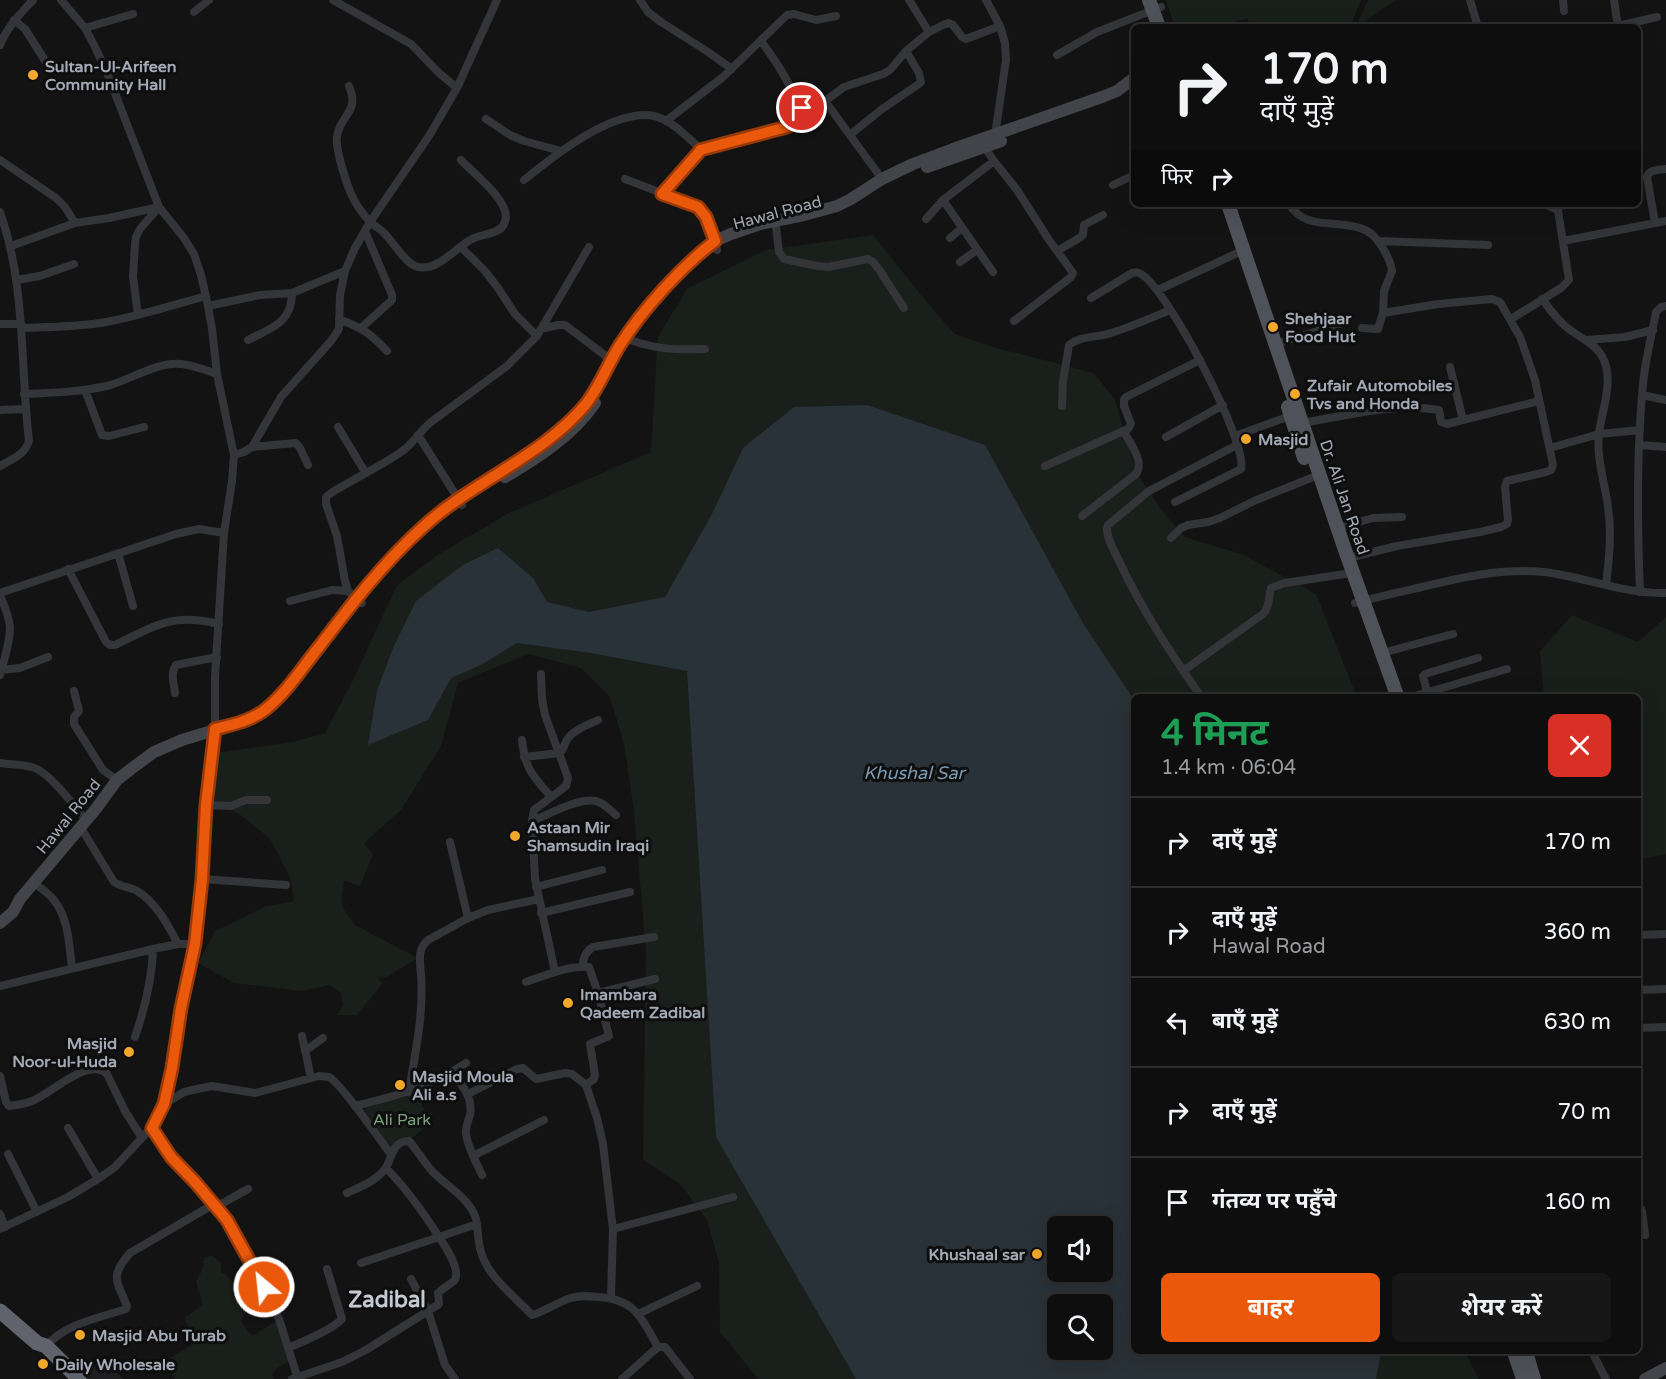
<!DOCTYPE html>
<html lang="hi">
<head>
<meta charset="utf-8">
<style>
	:root { --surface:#0e0e0f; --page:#171718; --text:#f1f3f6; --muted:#9b9c9e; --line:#2e2e2f; --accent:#ea580c }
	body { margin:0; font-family:"Varela Round","Noto Sans Devanagari",sans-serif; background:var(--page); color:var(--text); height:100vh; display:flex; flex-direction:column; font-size:22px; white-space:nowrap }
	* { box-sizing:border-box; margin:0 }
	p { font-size:20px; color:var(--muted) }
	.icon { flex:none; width:33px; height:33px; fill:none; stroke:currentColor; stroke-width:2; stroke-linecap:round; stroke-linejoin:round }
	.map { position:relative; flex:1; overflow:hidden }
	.side { position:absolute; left:1131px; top:694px; width:510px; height:660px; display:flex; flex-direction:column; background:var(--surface); border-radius:9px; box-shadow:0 6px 24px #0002,0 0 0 2px var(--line) }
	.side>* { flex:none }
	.hud { position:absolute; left:1131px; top:24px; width:510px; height:183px; border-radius:9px; box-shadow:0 6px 24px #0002,0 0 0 2px var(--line); background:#0e0e0f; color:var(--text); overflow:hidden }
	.controls { position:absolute; left:1047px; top:1216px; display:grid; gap:12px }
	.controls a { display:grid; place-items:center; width:66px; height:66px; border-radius:9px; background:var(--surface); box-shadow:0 6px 24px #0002,0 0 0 2px var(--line); font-size:30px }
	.pin { position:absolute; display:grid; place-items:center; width:51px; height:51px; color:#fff; margin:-26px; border:3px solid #fff; border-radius:50%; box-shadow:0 2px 6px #0007 }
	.me { position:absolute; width:66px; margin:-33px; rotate:332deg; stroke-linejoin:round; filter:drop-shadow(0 0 4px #0008) }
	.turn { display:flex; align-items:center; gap:21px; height:126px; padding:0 30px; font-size:27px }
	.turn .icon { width:78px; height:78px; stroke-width:2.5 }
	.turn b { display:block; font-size:42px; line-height:51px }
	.then { display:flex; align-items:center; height:57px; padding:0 30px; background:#0003; gap:12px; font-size:22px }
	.round { display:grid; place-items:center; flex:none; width:63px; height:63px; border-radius:9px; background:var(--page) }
	.overview { display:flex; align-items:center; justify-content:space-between; height:102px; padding:0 30px }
	h1 { font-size:36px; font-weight:700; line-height:45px; color:#1e9e55 }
	.primary-button { display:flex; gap:12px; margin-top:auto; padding:12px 30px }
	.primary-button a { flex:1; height:69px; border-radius:9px; background:var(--accent); color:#fff; font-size:24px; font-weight:700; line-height:69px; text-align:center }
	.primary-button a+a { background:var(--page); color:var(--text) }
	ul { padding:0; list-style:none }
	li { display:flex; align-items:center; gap:18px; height:90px; padding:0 30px; border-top:2px solid var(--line) }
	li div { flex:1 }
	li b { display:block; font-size:22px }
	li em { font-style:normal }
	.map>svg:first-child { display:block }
	.built { fill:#1f1f21 }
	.green { fill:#191f1a; fill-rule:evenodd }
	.water { fill:#293238; fill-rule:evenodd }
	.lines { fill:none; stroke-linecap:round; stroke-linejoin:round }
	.street { stroke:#343539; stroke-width:8 }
	.secondary { stroke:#424449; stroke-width:12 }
	.primary { stroke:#505259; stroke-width:14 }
	.highway { stroke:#60636b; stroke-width:15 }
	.route-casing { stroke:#983908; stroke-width:15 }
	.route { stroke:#ea580c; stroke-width:10 }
	.poi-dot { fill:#f4a82b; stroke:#0e0e0f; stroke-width:2 }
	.labels { text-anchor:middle; stroke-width:6; stroke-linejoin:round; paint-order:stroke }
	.poi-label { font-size:16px; font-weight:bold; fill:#a4aab5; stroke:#0e0e0f; text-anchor:start }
	.street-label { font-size:16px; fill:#a4aab5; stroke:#0e0e0f }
	.park-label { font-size:16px; fill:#7ba17b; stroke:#0e0e0f }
	.water-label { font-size:18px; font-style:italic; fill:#7a9ab1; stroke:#0e0e0f }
	.district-label { font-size:22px; font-weight:bold; fill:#c5c9d1; stroke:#0e0e0f }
</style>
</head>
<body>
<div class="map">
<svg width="1666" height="1379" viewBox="0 0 1666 1379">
	<rect width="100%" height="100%" fill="#131314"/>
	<!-- built -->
	<path class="built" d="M104 1364 124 1379H68Z"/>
	<!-- green -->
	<path class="green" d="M1166 0H1361L1350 27H1251L1247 18 1220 27H1175Z
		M1368 0H1396L1356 27Z
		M873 235 935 312 955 334 996 348 1094 373 1115 400 1136 472 1164 513 1185 537 1244 555 1316 594 1357 697 1134 698V1352H1465L1479 1379H758L720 1332 719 1263 707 1220 680 1184 643 1160 646 951 634 811 624 744 610 697 581 668 528 654 458 683 441 746 401 810 364 843 373 854 360 886 344 881 342 895 343 908 355 925 418 958 386 977 378 978 383 983 357 1015H337L343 1005 341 993 330 985 302 991 234 983 198 963 215 931 264 907 294 901 290 877 270 839 242 816 215 801V753L293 742 325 733 354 678 397 585 439 554 509 513 651 452 658 336 688 288 766 250ZM1058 1227H1102V1272H1058ZM1058 1305H1102V1350H1058Z
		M1572 615 1638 642 1666 617V854L1638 860V698L1544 697 1540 651Z
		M417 1093 430 1123 415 1136 391 1147 363 1109Z
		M213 1256 221 1263V1273L226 1274 235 1284 233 1297 261 1288 269 1304C259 1307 246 1310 241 1320L248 1332 253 1335 277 1321 290 1361 277 1368 272 1375 274 1379H175L164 1362 196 1342 184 1318 203 1305 196 1282 203 1268 204 1257Z"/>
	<!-- water -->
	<path class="water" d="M867 405 985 445 1083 623 1134 700V1352H1381L1376 1379H856L716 1137 687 671 591 653 517 643 483 664 451 678 428 720 368 745 377 691 393 648 416 601 463 565 498 548 533 578 547 602 589 612 665 597 711 516 743 448 794 407ZM1058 1227H1102V1272H1058ZM1058 1305H1102V1350H1058Z"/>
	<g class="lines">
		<!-- street -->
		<path class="street" d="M333 0 411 44 439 73 457 88
			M640 0 648 12 661 22 708 52 732 69
			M909 0 929 32
			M986 0 1000 26 1005 43 1006 60 995 135
			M1470 0 1478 27
			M1563 0 1564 11
			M1614 0 1618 27
			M194 12 209 0
			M14 20 25 29 51 70
			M1618 26 1657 17
			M85 28 133 14
			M761 41C772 56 783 71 791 89 794 95 796 105 804 108 811 111 819 105 825 101L882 179
			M0 45C7 27 20 14 33 0
			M1057 55 1097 32 1161 7
			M349 86C360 113 341 113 337 136 335 149 347 186 353 198 357 206 363 214 369 221 373 225 379 228 383 232 393 241 406 265 418 267 440 271 456 246 474 238 483 234 497 234 503 226 504 225 506 218 506 217 506 198 473 173 461 160
			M825 101 844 87 883 74 890 70 906 51 929 32 945 24 949 23 953 25 962 37 966 39 1000 26
			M486 119 510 135 524 141 561 151
			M666 121 723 77 787 15 794 14 816 20 836 16
			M851 134 882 109 919 84 921 82 919 73 906 51
			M981 142 994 161 1017 190 1049 240 1073 273 1071 277 1014 321
			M700 150 787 127 798 120 802 108
			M0 160 56 198 65 207 75 223
			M625 179 698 207 707 217 717 250
			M524 180C555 155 605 115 646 115 660 115 674 125 683 133 689 139 696 143 700 150L699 152 662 194
			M1113 185 1134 175
			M943 200 993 272
			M1289 204C1306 232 1339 218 1365 230 1374 234 1379 242 1384 250 1388 257 1391 263 1392 271L1384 291 1383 313
			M1545 204 1558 210
			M0 212C26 285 20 364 29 441 25 455 12 459 0 466
			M926 219 943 200 994 161
			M1655 223 1647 177C1649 169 1659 170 1666 169
			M776 227 779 252 784 259 817 266 828 267 868 259 873 262 878 268 904 308
			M950 238 962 228
			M1378 241 1488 245
			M1563 241 1666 221
			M11 246 75 223 109 218 159 207
			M461 247 485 271 498 288 515 314 537 336
			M1057 251 1081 237 1083 235 1084 225 1103 215
			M960 262 977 250
			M16 280 40 276 74 264
			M1158 290 1244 250
			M1091 298 1132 273C1137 272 1137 272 1141 274 1166 287 1248 442 1241 469L1175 502
			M1542 299C1549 308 1555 317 1563 324 1575 336 1593 341 1602 356 1615 380 1602 409 1599 433 1596 458 1605 483 1608 507 1612 533 1609 559 1606 585
			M208 306 260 295 292 293 345 271
			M138 315 133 277 135 244 136 237 140 229 159 207
			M339 319C362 328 370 333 387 351
			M1511 319 1561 288 1569 280 1557 204
			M0 324H21
			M21 328C49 327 78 327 106 322 140 316 173 305 206 296
			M361 328 392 300V295L365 231
			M541 329 558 325H565L611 360
			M248 340C271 328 292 323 292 293
			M630 340C659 350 676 350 705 349
			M1586 340 1625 337 1653 330
			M1276 344 1340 324
			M1450 367 1463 420
			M85 390 102 435 109 436 144 427
			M24 394C52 393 79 392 107 386 131 380 155 362 181 364 193 365 205 370 217 374
			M1642 395 1666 400
			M1062 406 1063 381 1069 345C1081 335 1097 338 1111 333 1131 327 1151 318 1170 310
			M0 410 25 409
			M1302 423C1346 416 1394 402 1439 410L1441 422 1447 424 1539 401
			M338 427 365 472
			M418 435 462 505
			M1235 436 1290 416
			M1166 437 1223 405
			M1639 445 1666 447
			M252 447 296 443 300 448 308 465
			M1550 448 1599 434 1640 430
			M234 455 244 452 252 447 281 397 331 341 339 329 340 295 345 271 355 248 370 222 429 136 457 88 497 0
			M1045 466 1128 429 1131 424 1124 406V400L1126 397 1200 360
			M1082 516 1136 474C1145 462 1130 443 1124 432
			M1337 528 1373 518 1402 517
			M1171 538 1181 528 1188 525 1208 522 1220 518 1254 501 1311 478
			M118 553 133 606
			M1348 558 1397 546 1480 532 1501 527 1507 524 1508 520 1505 487 1507 481 1546 472 1551 470 1553 465 1535 380 1520 337 1500 302 1492 299 1438 304 1383 313 1378 329 1362 328
			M68 569 106 642 110 645H115C136 635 159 621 181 620 194 619 206 621 219 624
			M1640 592C1637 520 1636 447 1644 375 1647 354 1652 333 1656 312L1661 307 1666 306
			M0 593 176 534 199 529 224 533
			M0 595C4 605 9 616 10 627 10 643 4 660 0 675
			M290 601 332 590 348 591
			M362 603 348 591 345 581 337 536 326 504V497L331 493C354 479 379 467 401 452 413 444 420 431 431 422L507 366 537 336 589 247
			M1355 603C1377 597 1400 592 1422 587 1463 577 1502 568 1544 572 1585 577 1624 594 1666 593
			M1382 653 1453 634
			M1 670 20 668 48 657
			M1183 671 1263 614C1270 607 1268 598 1271 588L1285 583 1345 574
			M541 674 542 699 545 715 568 778 566 786 534 810 532 821 535 879 555 972
			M74 691 79 711 74 717V724L103 770 117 780
			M1427 692 1423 676 1425 674 1478 658
			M175 693C174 683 170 674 176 665L217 657
			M1202 698C1172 655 1142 610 1120 563 1115 552 1107 540 1107 529L1108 525 1149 491 1237 445
			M1408 698 1507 669
			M522 740C525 769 533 776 551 797
			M524 757 560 753C565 748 564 742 569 737 575 729 590 724 598 720
			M0 763C12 765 27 764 37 769 54 778 74 806 87 821
			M206 805 231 806 246 800H267
			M532 821C548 815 579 797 596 801 604 803 610 810 616 815
			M81 828 114 882C121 887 130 887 137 891 156 902 168 925 178 944
			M450 842 468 918
			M202 879 286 885
			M34 883C41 888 48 893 53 899 69 918 69 945 72 968
			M536 887 602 870
			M541 913 630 892
			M1638 935 1666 934
			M582 966C584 957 585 952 593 947L654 937
			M526 982C544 976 570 965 589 967L598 993 609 1036 590 1044 595 1075 594 1079 586 1085
			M0 986 153 949 178 944H195
			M1638 990 1666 989
			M598 993 655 979
			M1638 1028 1666 1027
			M302 1036 311 1078
			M135 1037C145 1008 152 980 153 949
			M305 1051 323 1038
			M450 1073C463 1083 473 1099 470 1115 468 1122 465 1127 466 1134 468 1148 476 1162 482 1175
			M0 1076 6 1102 9 1106C17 1105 25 1104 32 1101 51 1094 88 1056 107 1074L125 1111 142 1138
			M409 1092C415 1053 424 1014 421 975 420 962 417 949 428 940L468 918 488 910 539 899
			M468 1094 517 1069 523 1068 536 1079 565 1073 572 1074 586 1085 597 1118 603 1144 608 1187 613 1229 611 1298
			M164 1104 184 1092 197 1089 212 1086 255 1093 319 1076C320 1076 328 1077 329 1077 339 1081 381 1141 390 1153
			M355 1106C397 1096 429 1087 466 1063
			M68 1128 98 1179
			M151 1128 171 1157 196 1183 227 1220 248 1256 279 1319 298 1379
			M8 1154 37 1212
			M473 1156 544 1120
			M1638 1204 1642 1211 1645 1235
			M216 1207 248 1189
			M0 1214 5 1227
			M477 1224C478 1233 478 1243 481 1252 488 1277 515 1297 532 1315 546 1311 557 1302 571 1298 580 1295 589 1296 598 1297 636 1299 641 1318 658 1347
			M0 1229 68 1197 98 1179 115 1167 151 1128 164 1104 172 1068 181 1008 195 944 202 879 206 805 215 729V677L224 533 232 481 234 455 217 374 212 329 208 306 201 275 194 254 184 238 159 207 106 70 94 45 85 28 61 0
			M613 1229 733 1197
			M361 1263 439 1237C423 1212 407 1189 386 1168
			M411 1279 428 1311 445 1365 455 1379
			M638 1314 697 1286
			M46 1346C65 1324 98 1318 126 1309L127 1306C117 1281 109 1277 130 1253L214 1204
			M288 1348C302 1342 332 1330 342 1319L327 1269
			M1592 1352 1606 1379
			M292 1379 342 1362 366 1350 439 1304 438 1293C443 1288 449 1285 454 1281 462 1271 445 1246 439 1237L477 1224C474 1200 447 1187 432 1171 424 1162 417 1150 409 1141 391 1141 392 1160 385 1169 376 1181 360 1187 347 1193
			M622 1379 658 1347H665L690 1379"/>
		<!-- secondary -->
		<path class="secondary" d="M927 167 1001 141
			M505 477C538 458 573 435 595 403
			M0 923 13 912 20 899 95 810 117 780 131 769 154 752 182 740 248 720 265 710 285 690 355 598 422 527 457 499 537 447 570 420 586 403 621 343 641 315 690 261 715 241 731 234 760 224 804 215 837 206 851 199 882 179 913 164 953 149 1102 97 1117 91 1134 78
			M1645 1379 1666 1368"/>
		<!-- primary -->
		<path class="primary" d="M1149 0 1159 27
			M1228 204 1345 550 1398 698
			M1288 407 1304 458
			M1514 1352 1523 1379
			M1526 1352 1534 1379"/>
		<!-- highway -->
		<path class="highway" d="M0 1311 37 1343 46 1346 79 1379"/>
	</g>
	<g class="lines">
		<defs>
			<path id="route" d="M264 1287 227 1220 196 1183 171 1157 152 1128 164 1104 172 1068 181 1008 195 944 202 879 206 805 215 729C232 725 251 721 266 709 287 692 302 668 319 647 351 605 383 563 423 527 473 481 542 457 586 404 600 386 608 364 620 345 643 309 681 267 715 241L706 217 698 207 662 194 699 152 700 150 787 127 798 120 802 108"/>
		</defs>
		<!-- route casing -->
		<use href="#route" class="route-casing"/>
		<!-- route -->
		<use href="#route" class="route"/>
	</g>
	<!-- markers -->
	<g class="poi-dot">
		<circle cx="33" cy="75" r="6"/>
		<circle cx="1273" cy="327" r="6"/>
		<circle cx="1295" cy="394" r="6"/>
		<circle cx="1246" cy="439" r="6"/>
		<circle cx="515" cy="836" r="6"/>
		<circle cx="568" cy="1003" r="6"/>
		<circle cx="129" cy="1052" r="6"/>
		<circle cx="400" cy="1085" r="6"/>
		<circle cx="1037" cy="1254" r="6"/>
		<circle cx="80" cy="1335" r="6"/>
		<circle cx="43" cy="1364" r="6"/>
	</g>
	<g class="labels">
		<!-- poi labels -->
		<g class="poi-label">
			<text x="45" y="72">Sultan-Ul-Arifeen<tspan x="45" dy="18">Community Hall</tspan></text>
			<text x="1285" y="324">Shehjaar<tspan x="1285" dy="18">Food Hut</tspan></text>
			<text x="1307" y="391">Zufair Automobiles<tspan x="1307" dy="18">Tvs and Honda</tspan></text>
			<text x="1258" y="445">Masjid</text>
			<text x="527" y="833">Astaan Mir<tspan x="527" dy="18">Shamsudin Iraqi</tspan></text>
			<text x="580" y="1000">Imambara<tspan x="580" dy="18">Qadeem Zadibal</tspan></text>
			<text x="117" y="1049" text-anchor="end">Masjid<tspan x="117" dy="18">Noor-ul-Huda</tspan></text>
			<text x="412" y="1082">Masjid Moula<tspan x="412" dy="18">Ali a.s</tspan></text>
			<text x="1025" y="1260" text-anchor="end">Khushaal sar</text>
			<text x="92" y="1341">Masjid Abu Turab</text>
			<text x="55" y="1370">Daily Wholesale</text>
		</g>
		<!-- street labels -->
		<g class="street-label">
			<text transform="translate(777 212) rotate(-15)" y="6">Hawal Road</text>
			<text transform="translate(1345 497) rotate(71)" y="6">Dr. Ali Jan Road</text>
			<text transform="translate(68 816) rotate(-51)" y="6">Hawal Road</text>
		</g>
		<!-- park labels -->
		<g class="park-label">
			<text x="402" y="1125">Ali Park</text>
		</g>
		<!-- water labels -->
		<g class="water-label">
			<text x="914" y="779">Khushal Sar</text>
		</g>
		<!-- district labels -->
		<g class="district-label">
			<text x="387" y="1307">Zadibal</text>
		</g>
	</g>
</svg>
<div class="controls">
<a><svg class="icon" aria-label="sound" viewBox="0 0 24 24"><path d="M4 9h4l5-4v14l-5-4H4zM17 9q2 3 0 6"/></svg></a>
<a><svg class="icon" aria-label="search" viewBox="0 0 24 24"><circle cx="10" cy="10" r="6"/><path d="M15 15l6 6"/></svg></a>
</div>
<div class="pin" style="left:802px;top:108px;background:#d93025"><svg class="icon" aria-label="arrive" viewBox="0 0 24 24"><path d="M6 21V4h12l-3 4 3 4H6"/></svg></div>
<svg class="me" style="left:264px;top:1287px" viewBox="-20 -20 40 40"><circle r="17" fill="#ea580c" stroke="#fff" stroke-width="3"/><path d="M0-11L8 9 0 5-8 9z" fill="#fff"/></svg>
<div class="hud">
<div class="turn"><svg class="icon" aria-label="right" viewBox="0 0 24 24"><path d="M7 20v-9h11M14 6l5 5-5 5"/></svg><div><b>170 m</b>दाएँ मुड़ें</div></div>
<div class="then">फिर<svg class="icon" aria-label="right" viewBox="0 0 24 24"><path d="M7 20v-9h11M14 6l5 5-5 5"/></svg></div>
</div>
<section class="side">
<div class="overview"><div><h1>4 मिनट</h1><p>1.4 km · 06:04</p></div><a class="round" style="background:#d93025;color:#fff"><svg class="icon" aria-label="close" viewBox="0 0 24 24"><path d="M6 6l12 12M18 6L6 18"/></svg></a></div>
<ul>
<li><svg class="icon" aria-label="right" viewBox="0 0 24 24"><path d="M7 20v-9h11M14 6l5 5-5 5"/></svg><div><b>दाएँ मुड़ें</b></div><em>170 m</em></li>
<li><svg class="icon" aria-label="right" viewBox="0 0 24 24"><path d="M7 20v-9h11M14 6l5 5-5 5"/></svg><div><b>दाएँ मुड़ें</b><p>Hawal Road</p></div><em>360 m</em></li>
<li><svg class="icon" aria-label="left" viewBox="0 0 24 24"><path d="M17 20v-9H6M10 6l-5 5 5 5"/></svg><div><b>बाएँ मुड़ें</b></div><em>630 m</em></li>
<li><svg class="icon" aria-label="right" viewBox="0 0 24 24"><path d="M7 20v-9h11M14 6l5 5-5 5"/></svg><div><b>दाएँ मुड़ें</b></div><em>70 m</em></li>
<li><svg class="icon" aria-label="arrive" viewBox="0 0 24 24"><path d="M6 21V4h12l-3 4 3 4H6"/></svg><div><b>गंतव्य पर पहुँचे</b></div><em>160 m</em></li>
</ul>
<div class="primary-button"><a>बाहर</a><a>शेयर करें</a></div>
</section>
</div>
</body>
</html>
